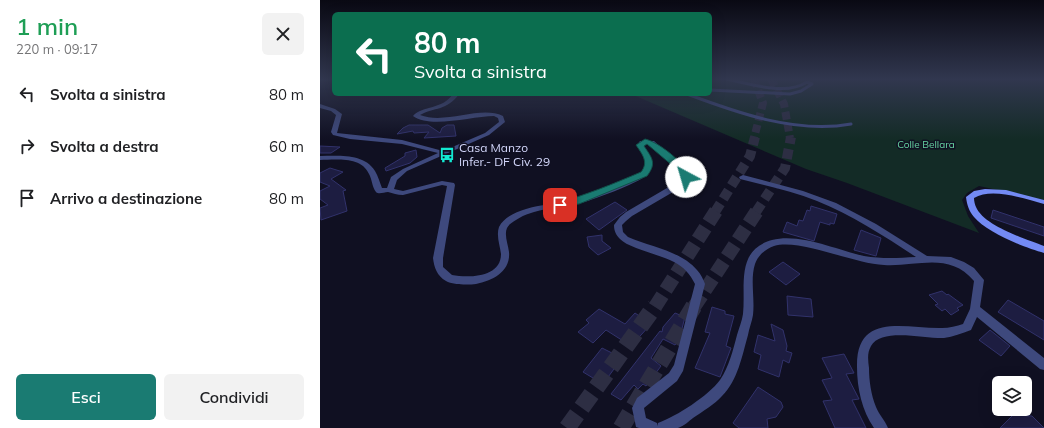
<!DOCTYPE html>
<html lang="it">
<head>
<meta charset="utf-8">
<style>
	:root { --surface:#fff; --page:#f2f2f2; --text:#202124; --muted:#757577; --accent:#1a7b72 }
	body { margin:0; font-family:Mulish,sans-serif; background:var(--page); color:var(--text); height:100vh; display:flex; flex-direction:column; font-size:15px; white-space:nowrap }
	* { box-sizing:border-box; margin:0 }
	p { font-size:13px; color:var(--muted) }
	.icon { flex:none; width:22px; height:22px; fill:none; stroke:currentColor; stroke-width:2; stroke-linecap:round; stroke-linejoin:round }
	.map { position:relative; flex:1; overflow:hidden }
	.drawer { display:flex; flex-direction:column; background:var(--surface); width:320px }
	.drawer>* { flex:none }
	.hud { position:absolute; left:12px; top:12px; width:380px; height:84px; border-radius:6px; box-shadow:0 4px 16px #0002; background:#0b6e4f; color:#fff; overflow:hidden }
	.fabs { position:absolute; left:672px; top:376px; display:grid; gap:8px }
	.fabs a { display:grid; place-items:center; width:40px; height:40px; border-radius:6px; background:var(--surface); box-shadow:0 4px 16px #0002; font-size:20px }
	.pin { position:absolute; display:grid; place-items:center; width:34px; height:34px; color:#fff; margin:-17px; border-radius:8px; box-shadow:0 2px 6px #0006 }
	.me { position:absolute; width:44px; margin:-22px; rotate:321deg; stroke-linejoin:round; filter:drop-shadow(0 0 3px #0008) }
	.turn { display:flex; align-items:center; gap:14px; height:84px; padding:0 16px; font-size:18px }
	.turn .icon { width:52px; height:52px; stroke-width:2.5 }
	.turn b { display:block; font-size:28px; line-height:34px }
	.round { display:grid; place-items:center; flex:none; width:42px; height:42px; border-radius:6px; background:var(--page) }
	.summary { display:flex; align-items:center; justify-content:space-between; height:68px; padding:0 16px }
	h1 { font-size:24px; font-weight:600; line-height:30px; color:#1e9e55 }
	.button { display:flex; gap:8px; margin-top:auto; padding:8px 16px }
	.button a { flex:1; height:46px; border-radius:6px; background:var(--accent); color:#fff; font-size:16px; font-weight:600; line-height:46px; text-align:center }
	.button a+a { background:var(--page); color:var(--text) }
	ul { padding:0; list-style:none }
	li { display:flex; align-items:center; gap:12px; height:52px; padding:0 16px }
	li div { flex:1 }
	li b { display:block; font-size:15px }
	li em { font-style:normal }
	main { display:flex; flex:1; min-height:0 }
	.map>svg:first-child { display:block }
	.green { fill:#132b26 }
	.building { fill:#1d1d41; stroke:#31326b }
	.lines { fill:none; stroke-linecap:round; stroke-linejoin:round }
	.highway-tunnel-far3 { stroke:#2d2e43; stroke-width:8; stroke-dasharray:8 4; stroke-linecap:butt }
	.highway-tunnel-far2 { stroke:#2d2e43; stroke-width:10; stroke-dasharray:10 5.5; stroke-linecap:butt }
	.highway-tunnel-far1 { stroke:#2d2e43; stroke-width:14; stroke-dasharray:14 6; stroke-linecap:butt }
	.highway-tunnel { stroke:#2d2e43; stroke-width:17; stroke-dasharray:17 8; stroke-linecap:butt }
	.lane { stroke:#3e497d; stroke-width:3 }
	.street { fill:#3e497d; fill-rule:evenodd }
	.secondary { fill:#738af4; fill-rule:evenodd }
	.route { fill:#1a7b72; stroke:#11504a }
	.labels { text-anchor:middle; stroke-width:3; stroke-linejoin:round; paint-order:stroke }
	.far-park-label { font-size:10px; fill:#66d6a3; stroke:#101022 }
	.poi-label { font-size:12px; fill:#d4d8fc; stroke:#101022; text-anchor:start }
</style>
</head>
<body>
<main>
<section class="drawer">
<div class="summary"><div><h1>1 min</h1><p>220 m · 09:17</p></div><a class="round"><svg class="icon" aria-label="close" viewBox="0 0 24 24"><path d="M6 6l12 12M18 6L6 18"/></svg></a></div>
<ul>
<li><svg class="icon" aria-label="left" viewBox="0 0 24 24"><path d="M17 20v-9H6M10 6l-5 5 5 5"/></svg><div><b>Svolta a sinistra</b></div><em>80 m</em></li>
<li><svg class="icon" aria-label="right" viewBox="0 0 24 24"><path d="M7 20v-9h11M14 6l5 5-5 5"/></svg><div><b>Svolta a destra</b></div><em>60 m</em></li>
<li><svg class="icon" aria-label="arrive" viewBox="0 0 24 24"><path d="M6 21V4h12l-3 4 3 4H6"/></svg><div><b>Arrivo a destinazione</b></div><em>80 m</em></li>
</ul>
<div class="button"><a>Esci</a><a>Condividi</a></div>
</section>
<div class="map">
<svg width="724" height="428" viewBox="0 0 724 428">
	<rect width="100%" height="100%" fill="#101022"/>
	<!-- green -->
	<path class="green" d="M390 79H722L724 80V200L659 186 647 193 642 200 648 216 659 233 527 183 486 169 311 94H390Z"/>
	<!-- building -->
	<path class="building" d="M89 125H108L120 133 122 128 127 125H134L136 136 104 138 109 132 94 133 93 131 77 134 83 128Z
		M0 146 20 147 11 153H0Z
		M96 150 97 157 90 163 66 171 65 168 85 156V153Z
		M10 168 23 172 11 179 26 190 23 191 27 211 1 220 0 208 8 205 0 199V191L10 186 0 182V173Z
		M295 202 307 210 279 230 266 219Z
		M491 206 517 214 514 224 510 223V225L500 222 494 241 463 232 467 222 477 226 479 220 483 221 487 210 490 211Z
		M673 210 724 227V236L671 218Z
		M541 230 561 238 556 256 534 250Z
		M282 235V241L291 248 278 255 269 247 267 237Z
		M463 262 480 274 466 285 449 272Z
		M622 291 627 295 628 294 643 305 637 308 639 310 631 315 625 309 622 311 615 305 618 304 609 295Z
		M467 296 491 299 493 317 468 315Z
		M688 300 724 321V340L678 312Z
		M392 307 405 311V314L414 316 406 346 411 348 400 377 375 368 390 333 385 332Z
		M279 309 305 324 315 313 331 324 311 346 286 330 273 343 258 332 269 323 266 320Z
		M355 313 365 317 359 340 355 345 343 339 331 358 341 366 326 386 323 384 318 389 314 385 301 400 291 394 340 331 342 332 343 327Z
		M451 324 463 330 467 346 466 351 472 353 469 363 463 360 459 377 438 369 441 355 434 352 438 335 455 341Z
		M670 330 690 346 681 356 659 340Z
		M282 348 302 358 283 384 263 372Z
		M524 354 534 373 526 374 539 399 532 400 546 428H515L503 401 512 400 502 380 512 378 502 358Z
		M438 387 461 402 463 407 456 417 447 419 448 428H419L413 423Z
		M693 415 712 416 724 428H680Z"/>
	<g class="lines">
		<!-- highway-tunnel-far3 -->
		<path class="highway-tunnel-far3" d="M434 79 443 103 434 138
			M451 79 464 104 470 138"/>
		<!-- highway-tunnel-far2 -->
		<path class="highway-tunnel-far2" d="M395 212 430 156 435 137
			M436 212 465 168 471 137"/>
		<!-- highway-tunnel-far1 -->
		<path class="highway-tunnel-far1" d="M335 307 396 211
			M374 307 437 211"/>
		<!-- highway-tunnel -->
		<path class="highway-tunnel" d="M247 428 335 306
			M301 428 374 306"/>
		<!-- lane -->
		<path class="lane" d="M390 90 470 94 481 91 492 84 487 82C466 96 430 84 407 79
			M367 94C418 113 476 134 531 124"/>
		<!-- street -->
		<path class="street" d="M133 94H139C127 111 114 107 100 115 126 125 160 105 183 116L185 122 169 135 87 171 77 180 74 189 83 191 122 181 134 183 135 185 123 258V267L132 275C148 278 181 278 181 254 180 245 176 236 179 227 184 217 196 212 206 209 222 204 238 204 254 200 272 195 291 187 308 179 312 177 318 175 322 172 323 171 324 169 325 167 327 159 321 151 317 145L320 141H334L369 173 370 177 365 185 312 216 306 221 302 225 303 232 308 237C331 247 361 251 377 270 381 274 383 279 385 284L363 371 357 381 324 408 326 418 337 423 338 426V423C357 416 388 396 400 380 409 367 413 350 417 335 419 328 422 321 423 314 426 287 415 250 452 240 481 233 516 250 544 256 562 259 578 258 596 257 564 236 532 215 497 201 472 191 446 186 420 179L419 177 423 175 483 191 516 203 556 224 607 256 631 257 644 262 654 268 664 280 660 307 724 358V370L720 369 657 317 651 330C642 333 633 337 624 338 606 339 561 327 551 346 547 353 548 360 549 368 549 380 551 395 556 407 559 415 565 420 568 428H554C542 411 537 388 537 367 536 311 586 329 622 328 629 328 637 326 643 324L650 309 654 281C629 251 597 267 564 265 534 264 480 238 454 246 446 249 438 255 435 264 430 280 435 298 433 315 432 322 429 328 428 335 422 356 418 380 402 396 394 405 383 411 373 418 369 421 364 426 358 428 351 428 328 428 319 428L316 427 315 422 312 408 317 398 349 373 354 365 375 284C370 274 364 267 354 262 341 255 308 248 300 239 296 235 294 231 294 225L300 217 306 212 359 181 362 177V174L330 144H324L323 145C327 151 334 159 332 167 331 170 329 173 327 175 318 183 271 201 257 204 237 209 214 208 196 220 193 222 189 224 187 228 184 235 188 244 189 252 191 271 173 281 156 284 148 285 133 285 126 281 117 276 114 267 113 258L127 186 122 185 83 195C77 195 73 193 68 192 64 192 59 195 56 192 52 187 52 179 49 174 41 156 15 160 0 160V156C18 156 44 153 55 171 58 176 60 183 62 188H67L71 177 83 169 118 153 82 144 30 139 13 135 11 132 16 115 11 111 0 108V104L15 109 22 114 17 133 82 140 123 151 165 133 179 122 178 118 174 116C152 116 111 129 93 116 103 105 122 110 133 94Z"/>
		<!-- secondary -->
		<path class="secondary" d="M665 189 686 190 724 200V204C705 199 672 187 654 198 654 201 655 205 656 207 664 226 706 239 724 246V253C705 248 666 232 654 217 649 211 647 205 646 197L654 191Z"/>
	</g>
	<!-- sky -->
	<linearGradient id="sky" x2="0" y2="1"><stop stop-color="#090913"/><stop offset="0.57" stop-color="#31374f"/><stop offset="1" stop-color="#31374f" stop-opacity="0"/></linearGradient>
	<rect width="724" height="139" fill="url(#sky)"/>
	<!-- route -->
	<path class="route" d="M325 139C339 142 366 164 370 177L369 179H364L360 172 327 144 324 146C332 158 337 163 327 176L259 204 237 207V203C266 195 293 184 321 172 329 162 322 154 316 145Z"/>
	<!-- icons -->
	<defs>
		<symbol id="bus-bare" viewBox="-9 -9 18 18"><path d="M-5-6H5V4H4V6H2V4H-2V6H-4V4H-5ZM-3.5-4V0h7V-4ZM-3.5 1.2v1.5H-2V1.2ZM2 1.2v1.5H3.5V1.2Z" fill="#13e9d2" stroke="#101022" stroke-width="2.5" paint-order="stroke"/></symbol>
	</defs>
	<g fill-rule="evenodd">
		<use href="#bus-bare" x="116" y="144" width="22" height="22"/>
	</g>
	<g class="labels">
		<!-- far-park labels -->
		<g class="far-park-label">
			<text x="606" y="148">Colle Bellara</text>
		</g>
		<!-- poi labels -->
		<g class="poi-label">
			<text x="139" y="152">Casa Manzo<tspan x="139" dy="14">Infer.- DF Civ. 29</tspan></text>
		</g>
	</g>
</svg>
<div class="fabs">
<a><svg class="icon" aria-label="layers" viewBox="0 0 24 24"><path d="M12 4l9 5-9 5-9-5zM3 14l9 5 9-5"/></svg></a>
</div>
<div class="pin" style="left:240px;top:205px;background:#d93025"><svg class="icon" aria-label="arrive" viewBox="0 0 24 24"><path d="M6 21V4h12l-3 4 3 4H6"/></svg></div>
<svg class="me" style="left:366px;top:177px" viewBox="-20 -20 40 40"><circle r="19" fill="#fff"/><path d="M0-13L10 11 0 6-10 11z" fill="#1a7b72"/></svg>
<div class="hud">
<div class="turn"><svg class="icon" aria-label="left" viewBox="0 0 24 24"><path d="M17 20v-9H6M10 6l-5 5 5 5"/></svg><div><b>80 m</b>Svolta a sinistra</div></div>
</div>
</div>
</main>
</body>
</html>
